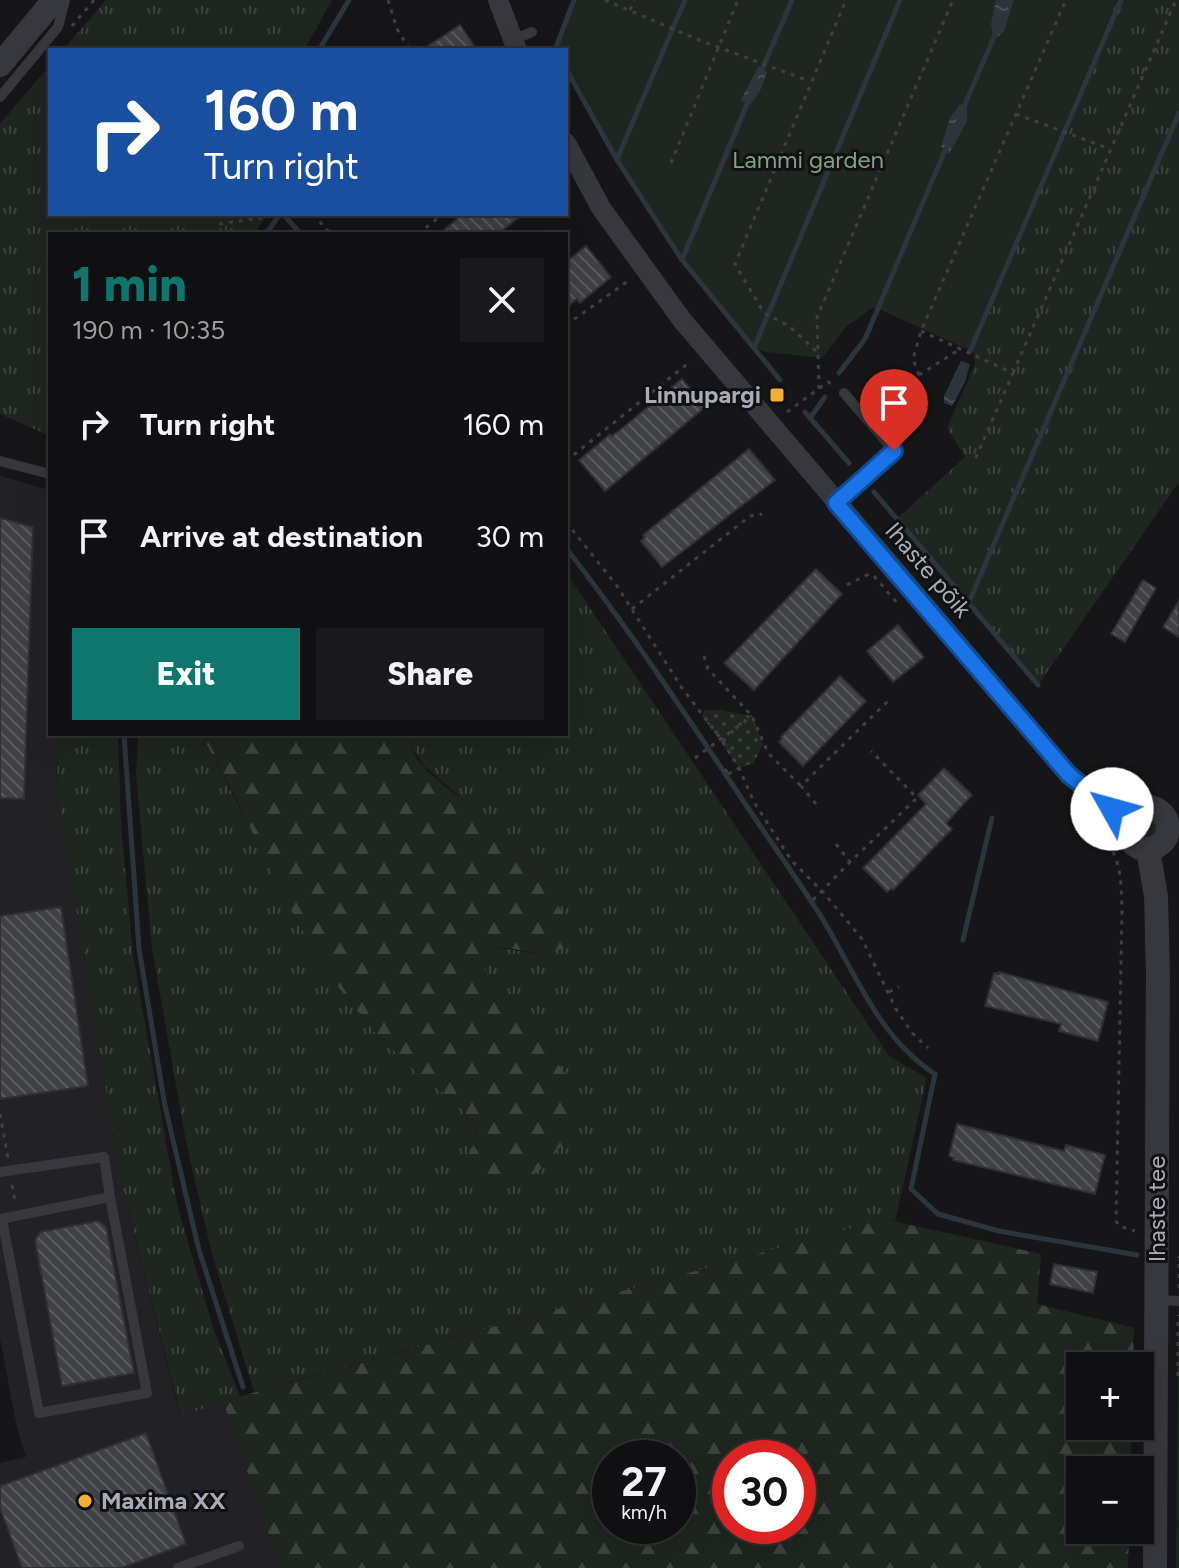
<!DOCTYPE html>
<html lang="en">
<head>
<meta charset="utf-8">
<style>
	:root { --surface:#101012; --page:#19191b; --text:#f1f3f6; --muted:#9c9d9f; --line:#303032; --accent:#0f766e }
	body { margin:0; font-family:Figtree,sans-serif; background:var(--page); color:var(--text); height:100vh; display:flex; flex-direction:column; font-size:30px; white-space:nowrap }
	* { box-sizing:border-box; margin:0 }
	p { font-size:26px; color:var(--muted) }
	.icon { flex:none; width:44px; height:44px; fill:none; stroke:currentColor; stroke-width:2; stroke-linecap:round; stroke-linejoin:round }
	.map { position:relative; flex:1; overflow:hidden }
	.sheet { position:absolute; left:48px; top:232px; width:520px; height:504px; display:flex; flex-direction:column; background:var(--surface); border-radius:0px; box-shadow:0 8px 32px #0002,0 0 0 2px var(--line) }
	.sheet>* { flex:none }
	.banner { position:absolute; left:48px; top:48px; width:520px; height:168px; border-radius:0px; box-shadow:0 8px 32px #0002,0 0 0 2px var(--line); background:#1a4fa0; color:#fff; overflow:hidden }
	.tools { position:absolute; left:1066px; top:1352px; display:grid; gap:16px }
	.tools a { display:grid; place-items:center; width:88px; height:88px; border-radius:0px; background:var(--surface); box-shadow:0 8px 32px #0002,0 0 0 2px var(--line); font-size:40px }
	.speed { position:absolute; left:592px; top:1440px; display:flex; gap:16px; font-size:40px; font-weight:700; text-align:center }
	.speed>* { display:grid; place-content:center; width:104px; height:104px; border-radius:50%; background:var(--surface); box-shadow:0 8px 32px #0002,0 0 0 2px var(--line); line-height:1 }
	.speed small { font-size:20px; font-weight:400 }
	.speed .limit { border:12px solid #d22; background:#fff; color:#111 }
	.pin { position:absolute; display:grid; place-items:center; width:68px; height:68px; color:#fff; margin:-82px -34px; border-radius:50% 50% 50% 0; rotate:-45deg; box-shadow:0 0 8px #0007 }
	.pin .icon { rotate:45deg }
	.me { position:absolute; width:88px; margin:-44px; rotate:308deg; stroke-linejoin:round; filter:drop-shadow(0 0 6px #0008) }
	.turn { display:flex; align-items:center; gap:28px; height:168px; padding:0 24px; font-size:36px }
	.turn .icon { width:104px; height:104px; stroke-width:2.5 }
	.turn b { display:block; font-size:56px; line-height:68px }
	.round { display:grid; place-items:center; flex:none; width:84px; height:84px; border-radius:0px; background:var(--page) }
	.summary { display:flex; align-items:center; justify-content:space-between; height:136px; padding:0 24px }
	h1 { font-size:48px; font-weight:800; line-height:60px; color:var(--accent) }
	.primary-button { display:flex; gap:16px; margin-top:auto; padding:16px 24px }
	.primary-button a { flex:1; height:92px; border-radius:0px; background:var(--accent); color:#fff; font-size:32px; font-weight:800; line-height:92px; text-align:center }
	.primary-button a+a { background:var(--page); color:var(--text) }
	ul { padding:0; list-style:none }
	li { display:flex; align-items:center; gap:24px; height:112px; padding:0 24px }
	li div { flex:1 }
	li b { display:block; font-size:30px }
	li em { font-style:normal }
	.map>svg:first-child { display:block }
	.built { fill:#222225 }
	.grass { fill:url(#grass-tufts) }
	.forest { fill:url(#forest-firs); fill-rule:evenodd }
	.park { fill:url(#park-dots) }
	.garden { fill:#1e261f }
	.water { fill:url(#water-ripples) }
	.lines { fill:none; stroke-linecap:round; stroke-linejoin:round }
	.stream { stroke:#2c353c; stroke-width:5 }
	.building { fill:url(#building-back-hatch); stroke:#303034; stroke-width:2 }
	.path { stroke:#3d3f44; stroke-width:3; stroke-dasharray:4 6; stroke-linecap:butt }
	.service { stroke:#37383d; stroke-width:10 }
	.minor { stroke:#37383d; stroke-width:20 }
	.tertiary { stroke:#37383d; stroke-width:24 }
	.route-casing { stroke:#114b97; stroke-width:20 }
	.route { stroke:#1a73e8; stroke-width:14 }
	.poi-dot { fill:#f2b134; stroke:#111113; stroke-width:3 }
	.labels { text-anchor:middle; stroke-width:6; stroke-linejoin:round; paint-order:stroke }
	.park-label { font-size:24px; fill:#7fa381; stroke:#111113 }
	.poi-label { font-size:24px; font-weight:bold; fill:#a8adb8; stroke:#111113; text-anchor:end }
	.street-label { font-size:24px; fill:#a8adb8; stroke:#111113 }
</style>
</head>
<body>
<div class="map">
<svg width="1179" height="1568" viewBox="0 0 1179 1568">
	<defs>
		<pattern id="grass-tufts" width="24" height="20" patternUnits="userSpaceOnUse" patternTransform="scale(2)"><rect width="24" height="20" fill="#1e261f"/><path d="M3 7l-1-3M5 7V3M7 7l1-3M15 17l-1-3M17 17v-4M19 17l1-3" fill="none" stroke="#3c433d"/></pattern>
		<pattern id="forest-firs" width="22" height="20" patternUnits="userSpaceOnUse" patternTransform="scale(2)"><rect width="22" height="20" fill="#1e261f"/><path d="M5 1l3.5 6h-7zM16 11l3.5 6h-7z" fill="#3c433d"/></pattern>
		<pattern id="park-dots" width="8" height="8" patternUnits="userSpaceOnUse" patternTransform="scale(2)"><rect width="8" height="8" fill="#1e261f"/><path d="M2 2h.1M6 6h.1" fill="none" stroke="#3c433d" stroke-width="1.8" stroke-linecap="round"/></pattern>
		<pattern id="water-ripples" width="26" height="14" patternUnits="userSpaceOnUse" patternTransform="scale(2)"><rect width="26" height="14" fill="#2c353c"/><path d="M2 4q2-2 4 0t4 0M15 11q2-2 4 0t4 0" fill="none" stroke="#485056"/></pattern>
		<pattern id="building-back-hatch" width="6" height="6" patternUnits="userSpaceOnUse" patternTransform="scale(2)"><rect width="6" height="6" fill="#404145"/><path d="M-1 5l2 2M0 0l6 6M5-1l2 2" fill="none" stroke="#595a5e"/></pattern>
	</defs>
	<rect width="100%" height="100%" fill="#161618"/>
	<!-- built -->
	<path class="built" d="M0 476 50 490V734H57L58 797 120 1176 180 1415 223 1401 280 1568H0V1463L26 1457 17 1428 0 1339Z"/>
	<!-- grass -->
	<path class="grass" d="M106 0H332L304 50H63Z
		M1117 0H1179V482L1038 685 898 518 965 457 947 428 975 364 974 352 969 350Z
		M50 65V214H268L254 234H50V436L0 414V124Z
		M566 572 889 1056 927 1078 895 1221 884 1219 254 1392 212 1254 186 1142 152 948 136 774 138 734H201L327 973 376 1034 427 1082 456 1101 478 1133 462 1175 571 1083 539 1036 528 1012 501 991 482 966 480 957 495 947 532 953 564 915 542 885 512 854 489 821 424 766 409 743 407 734H566Z
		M57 734H118L121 824 133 955 177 1204 213 1328 240 1396 181 1416 120 1176 58 797Z
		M1130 828a16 16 0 1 1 32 0a16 16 0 1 1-32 0Z
		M1179 1256V1568H1176L1179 1264Z"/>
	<!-- forest -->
	<path class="forest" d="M201 734H407C413 773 461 794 487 819 497 829 503 843 512 854 534 880 575 908 568 946 544 959 520 948 495 947L481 958 482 966 501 991 528 1012 539 1036 571 1083 572 1134 538 1172 504 1188 462 1175 478 1132 456 1101 427 1082 376 1034 327 973 279 889 237 800Z
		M884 1219 1041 1254 1037 1304 1134 1328 1133 1366H1080V1426H1132L1130 1470H1080V1530H1129L1128 1568H280L223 1401ZM610 1458H678V1526H610ZM730 1458H798V1526H730Z"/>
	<!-- park -->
	<path class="park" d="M705 710H720L752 716 763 744 754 763 739 768 702 716Z"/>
	<!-- garden -->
	<path class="garden" d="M574 0H1117L969 350 874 307 847 326 822 358 766 352 754 348 682 260 617 160 566 69V50L554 48Z"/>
	<!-- water -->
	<path class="water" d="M996 0H1014L1004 32 997 37 993 35 991 24Z
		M758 67H763L767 72 760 91 750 105 741 100Z
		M960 104 967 107V121L949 154 941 147 950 118Z
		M961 361 970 364 965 382 952 406 944 403V396Z"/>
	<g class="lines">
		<!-- stream -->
		<path class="stream" d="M319 50 349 0
			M555 50 574 0
			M763 67 792 0
			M566 69 617 160 682 260 780 380
			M963 109 997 30
			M617 159 685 0
			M283 214 301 234
			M266 234 280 214
			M682 260 747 104
			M754 348 900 0
			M970 351 1121 0
			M839 373 865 339 946 148
			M805 412 849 463
			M810 418 825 397
			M874 492 1038 685
			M566 548C626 625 680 706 734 787 763 831 794 874 822 918 856 974 878 1037 935 1074L911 1189 938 1214 999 1231 1137 1255
			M969 602 1179 113
			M124 734 139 949 165 1106 199 1250 243 1387
			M963 940 992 818"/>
	</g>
	<!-- building -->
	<path class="building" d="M460 25 477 50H422Z
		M463 214H523L498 234H439Z
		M586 246 611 277 580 303 577 299 566 308V262Z
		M682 379 705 407 605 491 579 460 610 434 612 436 625 426Z
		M749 449 775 480 662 567 641 541 645 537 643 535Z
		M0 518 33 527 24 799 0 798Z
		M816 569 842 594 754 690 724 663Z
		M1143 580 1156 588 1125 642 1111 634Z
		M1179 601V637L1163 627Z
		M898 625 924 657 893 682 867 651Z
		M840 676 866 701 803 766 779 742 782 739 781 737Z
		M944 768 972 795 946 823 952 829 893 890 891 889 887 892 863 868 926 804 918 795Z
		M61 907 88 1086 0 1099V916Z
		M999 972 1108 1002 1098 1041 1059 1031 1061 1024 985 1006 994 973 999 974Z
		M957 1124 1064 1151 1066 1145 1105 1155 1095 1194 953 1160 954 1158 949 1156Z
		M98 1221 106 1227 134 1373 62 1386 35 1240 40 1232Z
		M1054 1264 1097 1272 1093 1293 1050 1284Z
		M146 1433 186 1544 121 1568H22L0 1508V1486Z"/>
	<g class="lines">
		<!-- path -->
		<path class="path" d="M388 0 397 29 410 50
			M605 0 699 40 809 81
			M630 10 634 0
			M72 26 94 0
			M1016 114 1110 149
			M671 163 738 0
			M313 214 331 234
			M219 224 287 214
			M418 234 443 214
			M566 325 631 279
			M921 331 1013 373 973 464
			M816 351 789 326 764 313 735 264 846 0
			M1013 373 1176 0
			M919 375 913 359 921 331 1066 0
			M919 375 960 349
			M819 389 817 317 953 0
			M787 412 828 382 834 386
			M566 461 691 361
			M566 522 617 586 682 688 721 739 739 768 754 802 791 860 823 892 862 939 896 1009 912 1033 928 1048
			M874 576 898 604
			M847 585 871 573
			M632 609 750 516 762 514
			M704 656 708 669 752 716 768 753 801 786
			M695 758 752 716
			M725 769 730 777
			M728 774 739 768
			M816 804 801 786 890 699
			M1084 811C1117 853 1121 857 1122 911L1116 1221 1119 1226 1135 1231
			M836 844 850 862 917 798 871 751
			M813 900 850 862
			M889 992 899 987
			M0 1114 8 1158
			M12 1185 15 1201
			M1179 1288V1256
			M1178 1376V1315"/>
		<!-- service -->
		<path class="service" d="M512 40 532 32
			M0 97 58 27 65 0
			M871 424 910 385
			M0 461 50 474
			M836 503 894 451 844 393
			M0 1172 104 1157 110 1197
			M0 1219 110 1197 147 1393 39 1413 2 1219
			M1157 1300 1179 1301
			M178 1568 239 1546"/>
		<!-- minor -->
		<path class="minor" d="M498 0 517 50
			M566 143 601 208 682 320 1069 775 1127 820"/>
		<!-- tertiary -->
		<path class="tertiary" d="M0 65 54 0
			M1126 828a21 21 0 1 1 42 0a21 21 0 1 1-42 0Z
			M1148 850 1156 896 1158 974 1155 1568"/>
	</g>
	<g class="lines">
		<defs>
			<path id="route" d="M894 451 836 503 1069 775 1112 809"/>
		</defs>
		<!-- route casing -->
		<use href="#route" class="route-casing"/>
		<!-- route -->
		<use href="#route" class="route"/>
	</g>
	<!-- markers -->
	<g class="poi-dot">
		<rect x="769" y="387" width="16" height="16" rx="4"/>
		<circle cx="85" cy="1501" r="8"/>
	</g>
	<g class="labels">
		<!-- park labels -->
		<g class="park-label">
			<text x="808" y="168">Lammi garden</text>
		</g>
		<!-- poi labels -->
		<g class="poi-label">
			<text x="761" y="403">Linnupargi</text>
			<text x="101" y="1509" text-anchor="start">Maxima XX</text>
		</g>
		<!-- street labels -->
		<g class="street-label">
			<text transform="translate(928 570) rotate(49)" y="8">Ihaste põik</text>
			<text transform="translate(1157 1209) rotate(-90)" y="8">Ihaste tee</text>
		</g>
	</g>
</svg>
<div class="tools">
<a>+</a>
<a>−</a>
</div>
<div class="speed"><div>27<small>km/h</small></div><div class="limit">30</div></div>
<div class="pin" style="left:894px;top:451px;background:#d93025"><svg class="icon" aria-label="arrive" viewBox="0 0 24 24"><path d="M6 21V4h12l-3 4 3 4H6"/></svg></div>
<svg class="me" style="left:1112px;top:809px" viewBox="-20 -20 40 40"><circle r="19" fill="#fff"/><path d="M0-13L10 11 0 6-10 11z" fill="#1a73e8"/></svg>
<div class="banner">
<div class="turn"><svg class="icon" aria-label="right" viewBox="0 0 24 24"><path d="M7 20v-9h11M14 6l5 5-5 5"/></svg><div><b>160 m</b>Turn right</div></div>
</div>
<section class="sheet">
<div class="summary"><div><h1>1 min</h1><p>190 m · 10:35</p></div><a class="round"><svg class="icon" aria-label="close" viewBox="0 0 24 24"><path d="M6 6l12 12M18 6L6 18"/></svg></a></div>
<ul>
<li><svg class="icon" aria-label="right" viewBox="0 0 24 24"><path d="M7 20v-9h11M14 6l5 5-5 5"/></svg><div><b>Turn right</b></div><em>160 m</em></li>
<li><svg class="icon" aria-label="arrive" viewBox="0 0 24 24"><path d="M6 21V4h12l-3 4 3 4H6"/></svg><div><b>Arrive at destination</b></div><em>30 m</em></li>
</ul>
<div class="primary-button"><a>Exit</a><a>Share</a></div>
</section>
</div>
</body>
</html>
